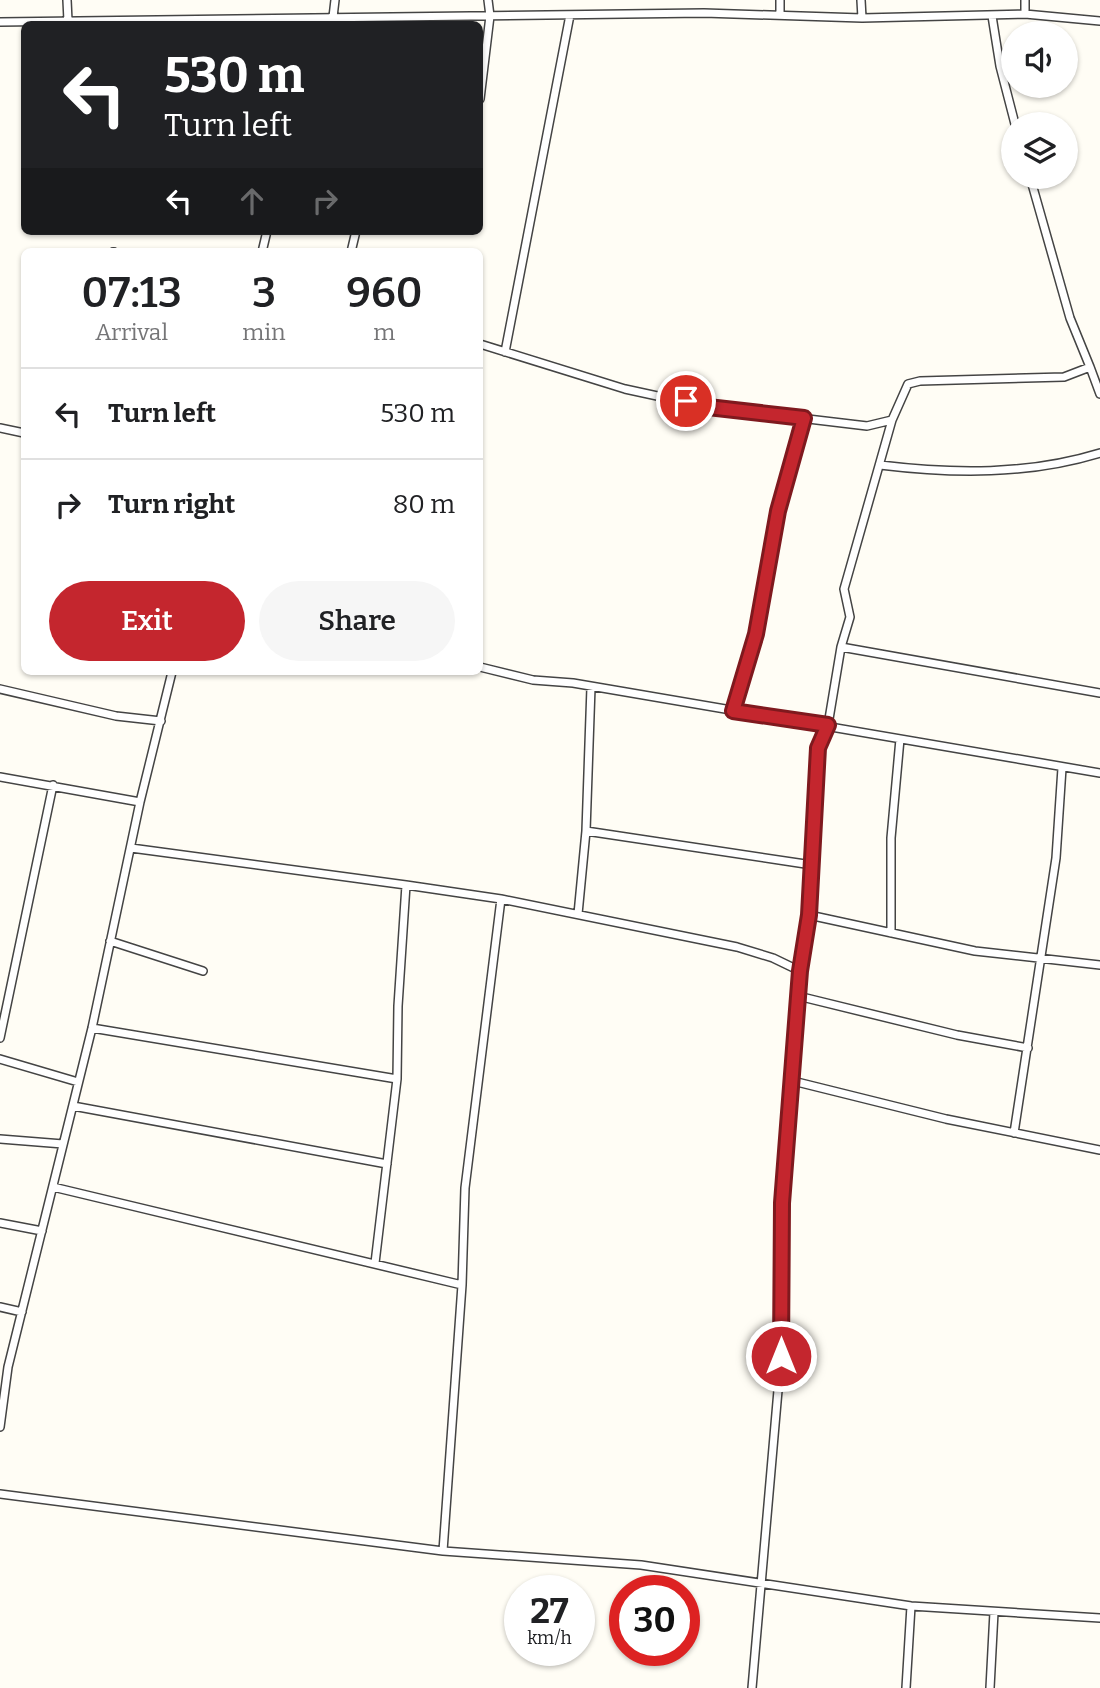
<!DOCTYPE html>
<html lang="en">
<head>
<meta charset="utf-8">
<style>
	:root { --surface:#fff; --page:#f6f6f6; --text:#202124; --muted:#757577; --line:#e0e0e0; --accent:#c4262e }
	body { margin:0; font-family:Bitter,serif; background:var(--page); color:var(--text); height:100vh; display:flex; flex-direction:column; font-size:26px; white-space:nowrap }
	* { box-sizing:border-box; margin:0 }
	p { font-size:23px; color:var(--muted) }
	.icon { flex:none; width:38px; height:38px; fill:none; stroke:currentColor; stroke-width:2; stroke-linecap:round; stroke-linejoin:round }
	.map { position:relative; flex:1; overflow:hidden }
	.side { position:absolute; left:21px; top:248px; width:462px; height:427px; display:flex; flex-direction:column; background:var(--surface); border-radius:10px; box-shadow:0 2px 5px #0004 }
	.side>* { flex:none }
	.top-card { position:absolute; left:21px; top:21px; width:462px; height:214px; border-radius:10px; box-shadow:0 2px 5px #0004; background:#202124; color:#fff; overflow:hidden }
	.buttons { position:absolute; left:1001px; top:21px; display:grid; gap:14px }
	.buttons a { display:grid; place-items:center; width:77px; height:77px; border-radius:50%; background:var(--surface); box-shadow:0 2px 5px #0004; font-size:35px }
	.speed { position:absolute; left:504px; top:1575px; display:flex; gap:14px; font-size:35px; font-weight:700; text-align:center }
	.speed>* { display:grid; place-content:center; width:91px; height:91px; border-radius:50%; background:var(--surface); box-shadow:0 2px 5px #0004; line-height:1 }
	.speed small { font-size:18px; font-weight:400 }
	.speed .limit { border:10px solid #d22; background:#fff; color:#111 }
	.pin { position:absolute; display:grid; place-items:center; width:60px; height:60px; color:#fff; margin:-30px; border:4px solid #fff; border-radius:50%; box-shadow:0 2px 7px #0007 }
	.me { position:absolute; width:77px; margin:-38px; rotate:0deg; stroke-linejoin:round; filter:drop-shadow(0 0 5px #0008) }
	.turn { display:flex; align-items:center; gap:24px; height:147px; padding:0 28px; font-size:32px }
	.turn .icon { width:91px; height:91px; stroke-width:2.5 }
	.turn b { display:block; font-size:49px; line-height:60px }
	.lanes { display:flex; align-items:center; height:66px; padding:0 28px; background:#0003; justify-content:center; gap:35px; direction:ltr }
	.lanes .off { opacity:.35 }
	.eta { display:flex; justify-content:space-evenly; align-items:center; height:119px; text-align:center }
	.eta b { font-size:42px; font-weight:600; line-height:49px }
	.cta { display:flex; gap:14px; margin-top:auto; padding:14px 28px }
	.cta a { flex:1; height:80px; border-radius:42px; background:var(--accent); color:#fff; font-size:28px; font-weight:600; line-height:80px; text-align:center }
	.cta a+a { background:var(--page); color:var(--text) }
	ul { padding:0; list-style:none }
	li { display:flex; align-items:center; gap:21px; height:91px; padding:0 28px; border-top:2px solid var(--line) }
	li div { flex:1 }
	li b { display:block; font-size:26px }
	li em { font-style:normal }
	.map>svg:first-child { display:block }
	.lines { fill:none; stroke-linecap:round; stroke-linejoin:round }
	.minor-casing { stroke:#444; stroke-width:10 }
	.minor { stroke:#fff; stroke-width:7 }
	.route-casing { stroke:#7f191e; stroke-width:18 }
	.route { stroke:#c4262e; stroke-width:12 }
</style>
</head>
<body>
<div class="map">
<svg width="1100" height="1688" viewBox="0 0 1100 1688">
	<rect width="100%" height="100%" fill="#fffdf5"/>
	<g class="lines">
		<defs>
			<path id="minor" d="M67 0 68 21
				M861 0 862 18
				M1025 14V0
				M780 15V0
				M992 16 1000 66 1015 124
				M333 17 335 0
				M0 22 704 13 862 18 1025 14 1100 21
				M480 99 490 16 488 0
				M113 252H114
				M262 252 267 231
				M351 252 356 231
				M480 344 625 389 708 407 867 426 892 420
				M505 352 570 15
				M1090 367 1100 394
				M0 428 24 433
				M880 465C954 474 1028 475 1100 453
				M841 647 1100 693
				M480 667 533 680 573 683 1100 773
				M0 689 116 716 161 721
				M733 711 756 634 778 511 804 418
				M0 777 140 802
				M586 831 812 865
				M131 848 406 885
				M578 914 586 831 591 687
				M809 915 975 951 1100 965
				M891 933V838L900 739
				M110 941 203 971
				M798 996 957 1035 1028 1048
				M92 1028 397 1079
				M0 1038 53 785
				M0 1059 78 1082
				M793 1081 946 1119 1100 1150
				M73 1106 387 1164
				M1014 1133 1056 858 1062 768
				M0 1139 63 1144
				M53 1187 462 1285 443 1551
				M0 1223 42 1231
				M375 1263 397 1079 398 1006 406 885 501 899 737 947 773 958 800 971
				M462 1285 465 1188 501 899
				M0 1307 22 1312
				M0 1427 8 1367 92 1028 140 802 172 672
				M0 1494 443 1551 641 1565 911 1606 1100 1618
				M752 1688 781 1356 782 1203 800 971 809 915 818 748 828 725 841 647 850 617 844 589 892 420 908 384 920 381 1064 377 1090 367 1070 318 1030 177
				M906 1688 911 1606
				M990 1688 994 1612"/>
		</defs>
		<!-- minor casing -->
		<use href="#minor" class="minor-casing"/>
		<!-- minor -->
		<use href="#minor" class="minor"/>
	</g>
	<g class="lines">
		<defs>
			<path id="route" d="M686 401 708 407 804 418 778 511 756 634 733 711 828 725 818 748 809 915 800 971 782 1203 781 1356"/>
		</defs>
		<!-- route casing -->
		<use href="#route" class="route-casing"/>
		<!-- route -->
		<use href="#route" class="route"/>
	</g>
</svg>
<div class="buttons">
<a><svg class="icon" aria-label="sound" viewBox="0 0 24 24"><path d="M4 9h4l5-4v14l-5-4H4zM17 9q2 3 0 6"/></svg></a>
<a><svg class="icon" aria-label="layers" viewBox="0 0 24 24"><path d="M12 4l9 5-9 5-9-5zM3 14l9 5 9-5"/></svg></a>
</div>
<div class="speed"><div>27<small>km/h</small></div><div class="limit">30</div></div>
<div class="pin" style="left:686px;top:401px;background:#d93025"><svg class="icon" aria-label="arrive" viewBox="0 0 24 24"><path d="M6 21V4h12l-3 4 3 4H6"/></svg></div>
<svg class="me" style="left:781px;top:1356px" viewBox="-20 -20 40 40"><circle r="17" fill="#c4262e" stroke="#fff" stroke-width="3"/><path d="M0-11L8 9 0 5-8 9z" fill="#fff"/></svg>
<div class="top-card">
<div class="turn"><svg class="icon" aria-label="left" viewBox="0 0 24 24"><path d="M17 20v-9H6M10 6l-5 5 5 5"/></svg><div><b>530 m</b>Turn left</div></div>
<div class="lanes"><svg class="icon" aria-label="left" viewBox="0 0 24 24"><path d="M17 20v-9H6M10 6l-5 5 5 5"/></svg><svg class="icon off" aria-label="ahead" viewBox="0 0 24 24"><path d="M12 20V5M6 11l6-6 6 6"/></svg><svg class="icon off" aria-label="right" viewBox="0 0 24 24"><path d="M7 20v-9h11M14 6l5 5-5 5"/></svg></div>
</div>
<section class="side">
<div class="eta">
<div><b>07:13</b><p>Arrival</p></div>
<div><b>3</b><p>min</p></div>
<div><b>960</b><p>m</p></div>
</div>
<ul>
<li><svg class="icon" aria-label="left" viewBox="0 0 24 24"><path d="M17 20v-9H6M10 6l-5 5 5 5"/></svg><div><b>Turn left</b></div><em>530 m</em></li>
<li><svg class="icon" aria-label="right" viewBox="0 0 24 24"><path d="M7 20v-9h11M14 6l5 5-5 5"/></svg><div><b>Turn right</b></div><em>80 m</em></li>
</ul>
<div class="cta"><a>Exit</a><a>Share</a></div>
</section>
</div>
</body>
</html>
